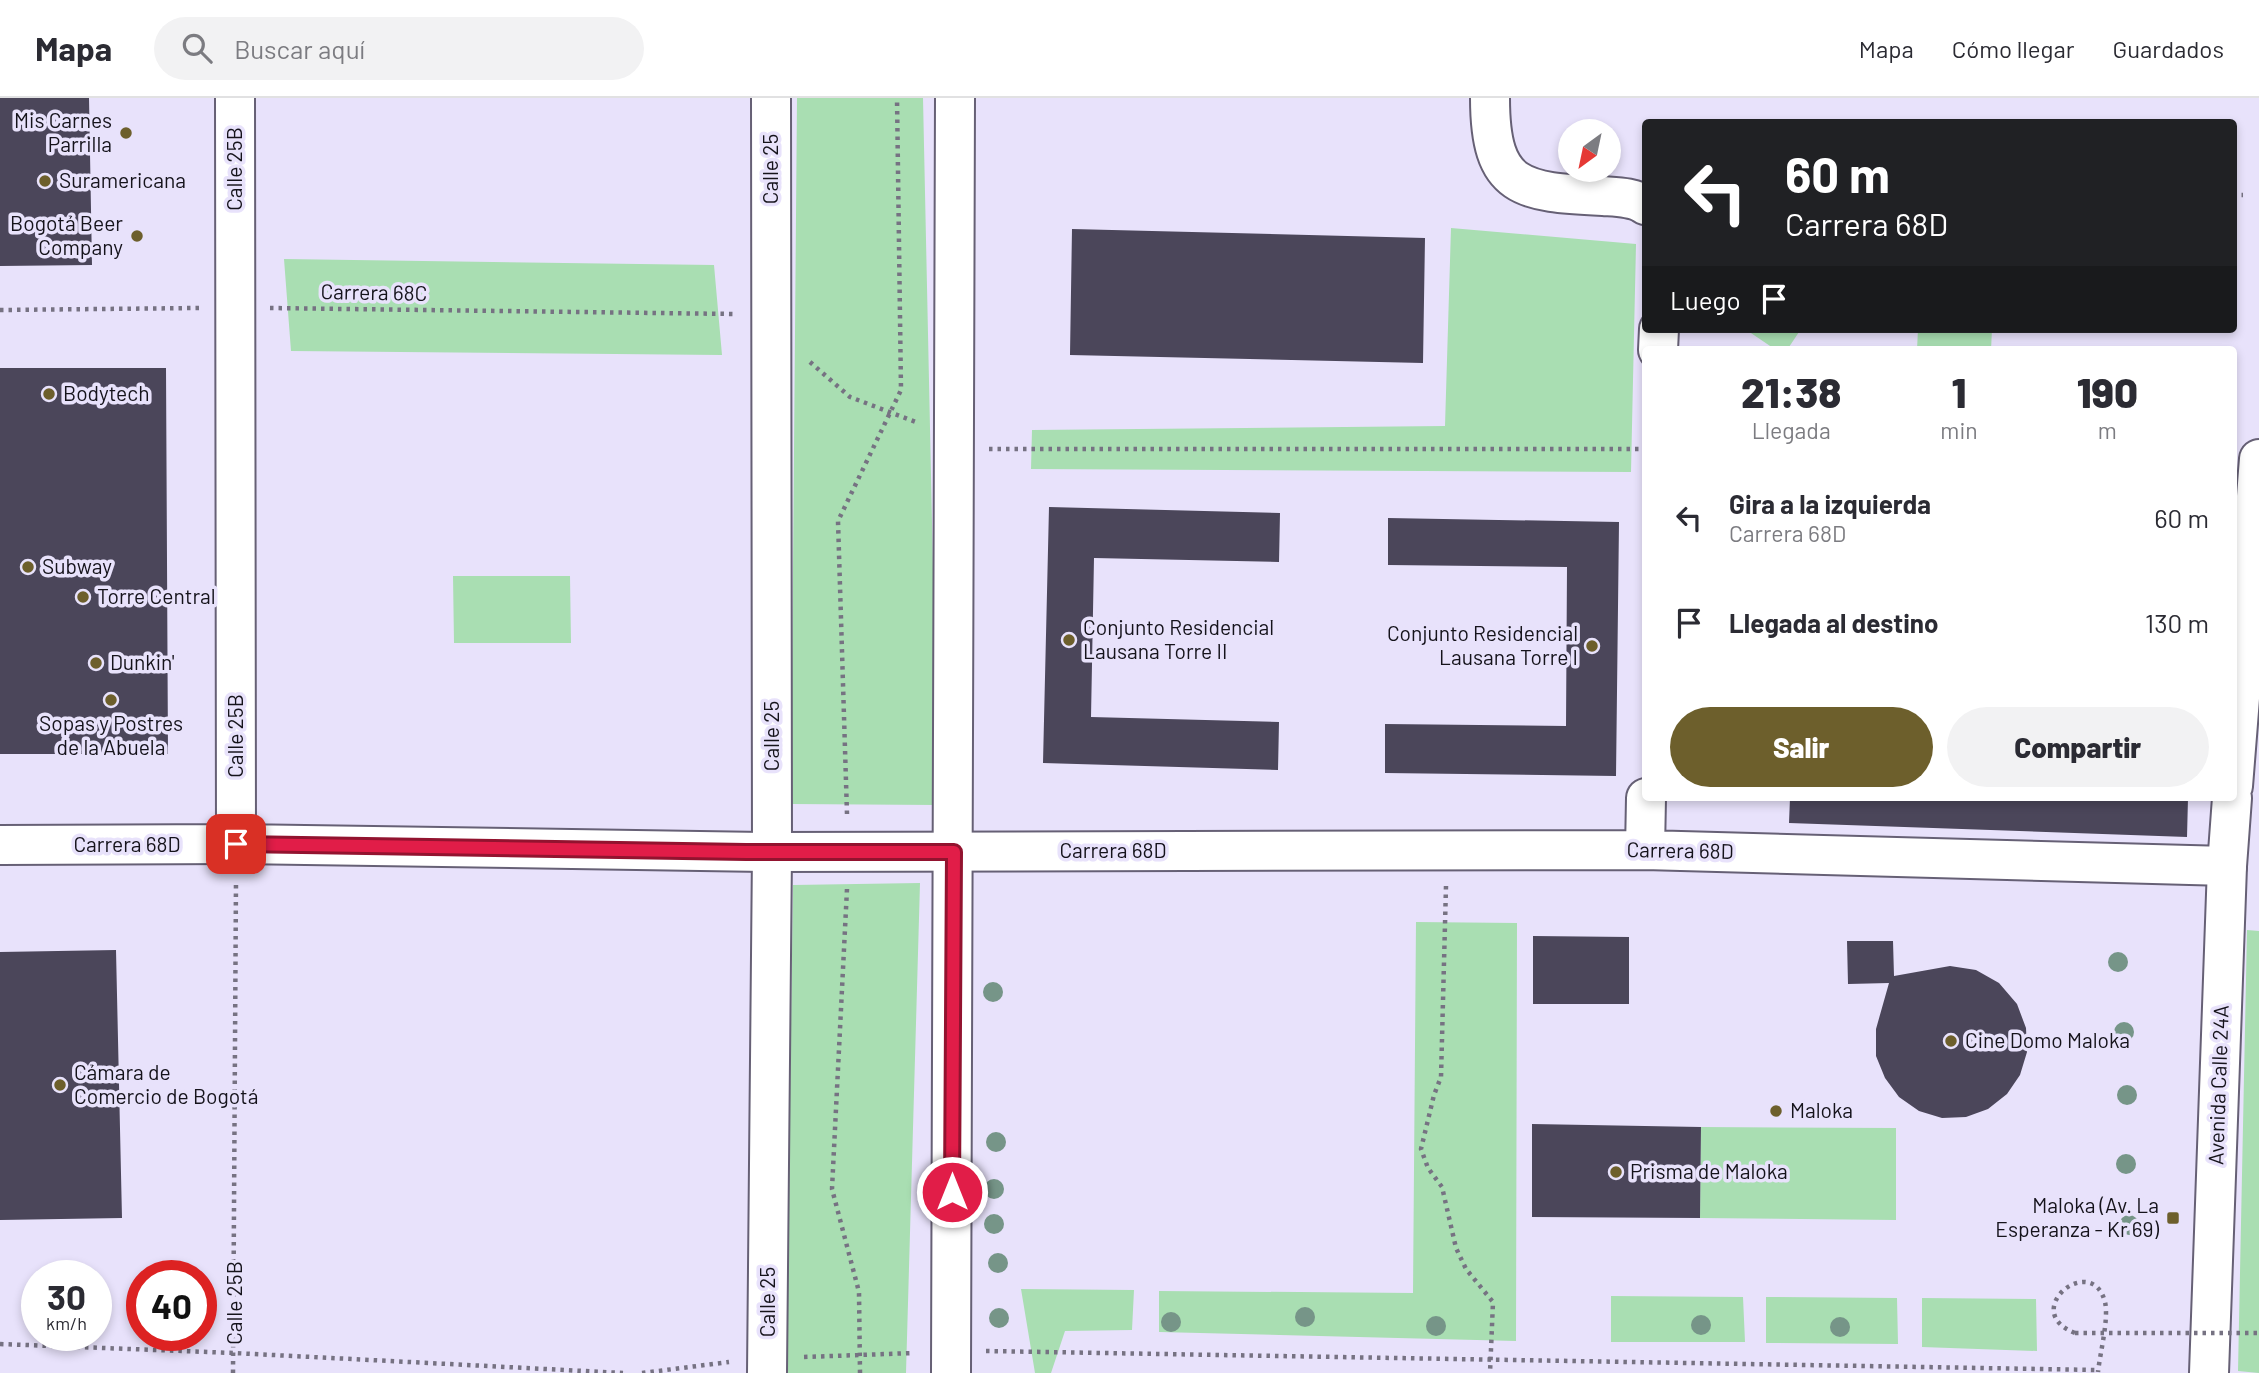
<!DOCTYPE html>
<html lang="es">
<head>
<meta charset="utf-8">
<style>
	:root { --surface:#fff; --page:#f2f2f3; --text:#2b2b33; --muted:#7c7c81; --line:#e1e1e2; --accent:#6d5f2c }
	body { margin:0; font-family:Barlow,sans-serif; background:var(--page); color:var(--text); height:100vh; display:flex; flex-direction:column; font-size:26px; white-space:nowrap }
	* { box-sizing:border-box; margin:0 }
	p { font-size:23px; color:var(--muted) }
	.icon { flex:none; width:38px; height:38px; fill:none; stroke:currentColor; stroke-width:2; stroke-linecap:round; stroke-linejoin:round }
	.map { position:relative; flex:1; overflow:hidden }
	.side { position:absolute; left:1642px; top:248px; width:595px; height:455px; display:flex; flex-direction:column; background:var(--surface); border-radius:7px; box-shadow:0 4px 10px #0003 }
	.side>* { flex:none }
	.top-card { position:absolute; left:1642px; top:21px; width:595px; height:214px; border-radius:7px; box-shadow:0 4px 10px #0003; background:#202124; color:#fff; overflow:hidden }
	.needle { width:46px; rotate:213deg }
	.tools { position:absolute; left:1558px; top:21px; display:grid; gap:14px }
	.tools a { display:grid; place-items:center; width:63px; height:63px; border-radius:50%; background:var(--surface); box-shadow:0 4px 10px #0003; font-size:35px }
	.speed { position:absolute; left:21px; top:1162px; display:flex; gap:14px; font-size:35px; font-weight:700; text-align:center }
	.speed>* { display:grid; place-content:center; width:91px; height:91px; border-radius:50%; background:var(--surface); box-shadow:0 4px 10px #0003; line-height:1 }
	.speed small { font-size:18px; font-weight:400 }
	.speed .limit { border:10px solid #d22; background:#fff; color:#111 }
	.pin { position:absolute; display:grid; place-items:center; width:60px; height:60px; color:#fff; margin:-30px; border-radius:14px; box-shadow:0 4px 10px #0006 }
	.me { position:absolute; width:77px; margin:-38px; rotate:0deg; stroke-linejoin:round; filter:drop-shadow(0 0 5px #0008) }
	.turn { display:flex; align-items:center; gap:24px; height:147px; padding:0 28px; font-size:32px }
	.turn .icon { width:91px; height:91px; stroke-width:2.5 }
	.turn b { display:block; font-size:49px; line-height:60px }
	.then { display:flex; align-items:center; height:66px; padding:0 28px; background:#0003; gap:14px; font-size:26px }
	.eta { display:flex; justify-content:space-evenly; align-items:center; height:119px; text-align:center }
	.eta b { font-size:42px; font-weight:800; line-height:49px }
	.button { display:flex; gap:14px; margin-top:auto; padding:14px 28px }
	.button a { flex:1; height:80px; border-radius:42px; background:var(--accent); color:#fff; font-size:28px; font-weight:800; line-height:80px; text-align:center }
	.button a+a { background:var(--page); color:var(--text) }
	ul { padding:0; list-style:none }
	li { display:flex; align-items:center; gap:21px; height:105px; padding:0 28px }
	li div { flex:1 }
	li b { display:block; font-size:26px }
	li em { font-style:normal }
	header { display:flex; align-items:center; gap:42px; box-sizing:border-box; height:98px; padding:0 35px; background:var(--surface); border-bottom:2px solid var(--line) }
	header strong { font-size:33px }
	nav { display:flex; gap:38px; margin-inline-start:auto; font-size:24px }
	.search { width:490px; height:63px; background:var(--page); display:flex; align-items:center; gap:18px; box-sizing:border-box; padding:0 24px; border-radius:38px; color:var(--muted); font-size:26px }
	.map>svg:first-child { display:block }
	.green { fill:#a9deb2 }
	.building { fill:#4b465a }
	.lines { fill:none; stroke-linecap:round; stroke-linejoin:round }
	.street-casing { stroke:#666075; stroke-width:42 }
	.secondary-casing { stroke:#666075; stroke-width:42 }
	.path { stroke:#767282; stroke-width:4.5; stroke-dasharray:3.5 5; stroke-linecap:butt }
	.street { stroke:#fff; stroke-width:38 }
	.secondary { stroke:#fff; stroke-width:38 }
	.path-bridge { stroke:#767282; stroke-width:4.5; stroke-dasharray:3.5 5; stroke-linecap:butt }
	.tree { fill:#769588 }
	.route-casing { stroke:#92132f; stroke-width:18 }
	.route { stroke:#e11d48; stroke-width:12 }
	.poi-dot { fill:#6d5f2c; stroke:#e8e2fb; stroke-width:2.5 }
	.labels { text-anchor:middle; stroke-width:7; stroke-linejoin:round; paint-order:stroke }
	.poi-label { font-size:21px; fill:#15131b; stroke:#e8e2fb; text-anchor:start }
	.street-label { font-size:21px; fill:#15131b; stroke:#e8e2fb }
</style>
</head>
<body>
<header>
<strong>Mapa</strong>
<div class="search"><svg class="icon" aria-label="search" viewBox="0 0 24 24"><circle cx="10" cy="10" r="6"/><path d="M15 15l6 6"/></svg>Buscar aquí</div>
<nav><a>Mapa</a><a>Cómo llegar</a><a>Guardados</a></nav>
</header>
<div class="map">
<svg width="2259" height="1275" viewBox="0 0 2259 1275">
	<rect width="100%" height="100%" fill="#e8e2fb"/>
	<!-- green -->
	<path class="green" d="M797 0H923L938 707 791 706Z
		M1451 130 1636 146 1631 374 1031 371 1032 332 1445 328Z
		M284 161 714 167 722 257 291 253Z
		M1745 231H1801L1787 252H1776Z
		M1918 231H1992L1991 252H1917Z
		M453 478H570L571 545H454Z
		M920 785 906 1275H786L793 787Z
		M1416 824 1517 825 1516 1243 1159 1234V1193L1413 1195Z
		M2247 832 2259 833V1275L2238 1273Z
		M1701 1029 1896 1030V1122L1700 1120Z
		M1021 1191 1134 1192 1132 1232 1065 1233 1051 1275H1035Z
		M1611 1198 1743 1199 1745 1244H1611Z
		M1766 1199 1897 1200 1898 1246 1766 1245Z
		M1922 1200 2036 1201 2037 1253 1922 1249Z"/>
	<!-- building -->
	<path class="building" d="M0 0H89L92 167 0 168Z
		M1072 131 1425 140 1423 265 1070 257Z
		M0 270H166L168 656H0Z
		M1049 409 1280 415 1279 464 1094 460 1091 619 1279 624 1278 672 1043 665Z
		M1388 420 1619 424 1616 678 1385 675V626L1566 628 1567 469 1388 467Z
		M1790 700H2188L2187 739 1789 725Z
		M1533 838 1629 839V906H1533Z
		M1847 843H1893L1894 878 1950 868 1976 872 1999 885 2017 906 2026 930 2027 954 2020 977 2007 996 1988 1011 1966 1019 1942 1020 1919 1013 1899 999 1885 980 1876 958V931L1889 885 1848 886Z
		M116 852 122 1120 0 1122V854Z
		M1532 1026 1701 1029 1700 1120 1532 1119Z"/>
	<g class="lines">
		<defs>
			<path id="street" d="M235 0 236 746
				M1490 0C1490 92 1522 94 1603 98 1617 99 1634 99 1645 107
				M1658 252 1659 231
				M0 747 236 746 772 754 1645 752 2227 768
				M1645 752 1646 700"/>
			<path id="secondary" d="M2233 688 2259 361
				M767 1275 772 754 771 0
				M951 1275 955 0
				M2209 1275 2227 768 2232 700"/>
		</defs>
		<!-- street casing -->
		<use href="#street" class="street-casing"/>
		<!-- secondary casing -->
		<use href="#secondary" class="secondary-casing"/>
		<!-- path -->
		<path class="path" d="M2233 97H2243
			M270 210 734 216
			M0 212 199 210
			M810 264 850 299 916 324
			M989 351H1645
			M847 716 838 423 901 292 897 0
			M1446 788 1441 979 1434 997 1421 1051 1428 1070 1442 1089 1456 1150 1466 1171 1493 1204 1490 1275
			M847 791 832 1091 859 1194 860 1275
			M2075 1235C2018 1213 2092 1153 2105 1204 2109 1221 2100 1255 2098 1274
			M0 1246 234 1255 623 1275
			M986 1253 2098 1272
			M804 1259 914 1255
			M233 1275 236 782
			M642 1275 729 1264"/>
		<!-- street -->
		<use href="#street" class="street"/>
		<!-- secondary -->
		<use href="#secondary" class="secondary"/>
		<!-- path-bridge -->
		<path class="path-bridge" d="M2075 1235H2259"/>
	</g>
	<!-- trees -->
	<g class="tree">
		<circle cx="2118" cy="864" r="10"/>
		<circle cx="993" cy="894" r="10"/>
		<circle cx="2124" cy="934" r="10"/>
		<circle cx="2127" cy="997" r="10"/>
		<circle cx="996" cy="1044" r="10"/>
		<circle cx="2126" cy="1066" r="10"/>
		<circle cx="994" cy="1091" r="10"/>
		<circle cx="994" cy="1126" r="10"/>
		<circle cx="2129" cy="1127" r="10"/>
		<circle cx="998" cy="1165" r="10"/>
		<circle cx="1305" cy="1219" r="10"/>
		<circle cx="999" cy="1220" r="10"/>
		<circle cx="1171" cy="1224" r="10"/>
		<circle cx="1701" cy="1227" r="10"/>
		<circle cx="1436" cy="1228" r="10"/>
		<circle cx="1840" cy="1229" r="10"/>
	</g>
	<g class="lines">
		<defs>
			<path id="route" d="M236 746 746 754H954L952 1094"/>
		</defs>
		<!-- route casing -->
		<use href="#route" class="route-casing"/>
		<!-- route -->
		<use href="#route" class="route"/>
	</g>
	<!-- markers -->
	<g class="poi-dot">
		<circle cx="126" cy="35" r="7"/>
		<circle cx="45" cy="83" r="7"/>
		<circle cx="137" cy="138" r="7"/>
		<circle cx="49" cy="296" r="7"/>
		<circle cx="28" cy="469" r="7"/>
		<circle cx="83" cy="499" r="7"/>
		<circle cx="1069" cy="542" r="7"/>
		<circle cx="1592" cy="548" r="7"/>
		<circle cx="96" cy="565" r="7"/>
		<circle cx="111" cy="602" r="7"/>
		<circle cx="1951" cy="943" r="7"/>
		<circle cx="60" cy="987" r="7"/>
		<circle cx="1776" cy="1013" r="7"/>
		<circle cx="1616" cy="1074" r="7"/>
		<rect x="2166" y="1113" width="14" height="14" rx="3.5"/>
	</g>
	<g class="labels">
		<!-- poi labels -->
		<g class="poi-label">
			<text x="112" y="30" text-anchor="end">Mis Carnes<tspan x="112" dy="24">Parrilla</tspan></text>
			<text x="59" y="90">Suramericana</text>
			<text x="123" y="133" text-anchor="end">Bogotá Beer<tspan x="123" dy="24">Company</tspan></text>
			<text x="63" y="303">Bodytech</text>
			<text x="42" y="476">Subway</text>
			<text x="97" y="506">Torre Central</text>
			<text x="1083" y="537">Conjunto Residencial<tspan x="1083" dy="24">Lausana Torre II</tspan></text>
			<text x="1578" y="543" text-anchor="end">Conjunto Residencial<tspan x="1578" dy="24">Lausana Torre I</tspan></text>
			<text x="110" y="572">Dunkin'</text>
			<text x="111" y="633" text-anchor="middle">Sopas y Postres<tspan x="111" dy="24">de la Abuela</tspan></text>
			<text x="1965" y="950">Cine Domo Maloka</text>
			<text x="74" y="982">Cámara de<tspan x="74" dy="24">Comercio de Bogotá</tspan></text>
			<text x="1790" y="1020">Maloka</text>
			<text x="1630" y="1081">Prisma de Maloka</text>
			<text x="2159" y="1115" text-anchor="end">Maloka (Av. La<tspan x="2159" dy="24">Esperanza - Kr 69)</tspan></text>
		</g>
		<!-- street labels -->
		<g class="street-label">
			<text transform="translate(235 71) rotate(-90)" y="7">Calle 25B</text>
			<text transform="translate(771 71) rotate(-90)" y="7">Calle 25</text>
			<text transform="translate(374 195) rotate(1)" y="7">Carrera 68C</text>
			<text transform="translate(236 638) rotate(-90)" y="7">Calle 25B</text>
			<text transform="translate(772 638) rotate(-90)" y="7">Calle 25</text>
			<text x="127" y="754">Carrera 68D</text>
			<text x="1113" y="760">Carrera 68D</text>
			<text transform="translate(1680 753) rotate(1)" y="7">Carrera 68D</text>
			<text transform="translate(2219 987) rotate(-88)" y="7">Avenida Calle 24A</text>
			<text transform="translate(768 1204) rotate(-90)" y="7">Calle 25</text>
			<text transform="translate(235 1205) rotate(-90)" y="7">Calle 25B</text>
		</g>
	</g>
</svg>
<div class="tools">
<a><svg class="needle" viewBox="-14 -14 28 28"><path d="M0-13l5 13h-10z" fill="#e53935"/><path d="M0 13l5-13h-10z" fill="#7c7c81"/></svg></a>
</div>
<div class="speed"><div>30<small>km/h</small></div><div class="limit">40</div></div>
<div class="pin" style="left:236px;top:746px;background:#d93025"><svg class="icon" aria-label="arrive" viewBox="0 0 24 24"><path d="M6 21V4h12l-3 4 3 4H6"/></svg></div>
<svg class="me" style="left:952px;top:1094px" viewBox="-20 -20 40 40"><circle r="17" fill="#e11d48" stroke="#fff" stroke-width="3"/><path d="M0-11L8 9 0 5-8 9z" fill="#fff"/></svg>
<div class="top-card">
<div class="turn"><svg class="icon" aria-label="left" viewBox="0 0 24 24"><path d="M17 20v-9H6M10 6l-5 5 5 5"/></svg><div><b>60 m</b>Carrera 68D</div></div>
<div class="then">Luego<svg class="icon" aria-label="arrive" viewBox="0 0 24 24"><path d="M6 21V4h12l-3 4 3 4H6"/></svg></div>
</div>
<section class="side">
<div class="eta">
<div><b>21:38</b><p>Llegada</p></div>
<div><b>1</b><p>min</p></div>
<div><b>190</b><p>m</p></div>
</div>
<ul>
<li><svg class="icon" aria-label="left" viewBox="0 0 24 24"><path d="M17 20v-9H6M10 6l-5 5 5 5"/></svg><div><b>Gira a la izquierda</b><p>Carrera 68D</p></div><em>60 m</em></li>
<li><svg class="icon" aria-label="arrive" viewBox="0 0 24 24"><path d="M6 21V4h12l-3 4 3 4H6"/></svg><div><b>Llegada al destino</b></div><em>130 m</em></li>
</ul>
<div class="button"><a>Salir</a><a>Compartir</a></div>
</section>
</div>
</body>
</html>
